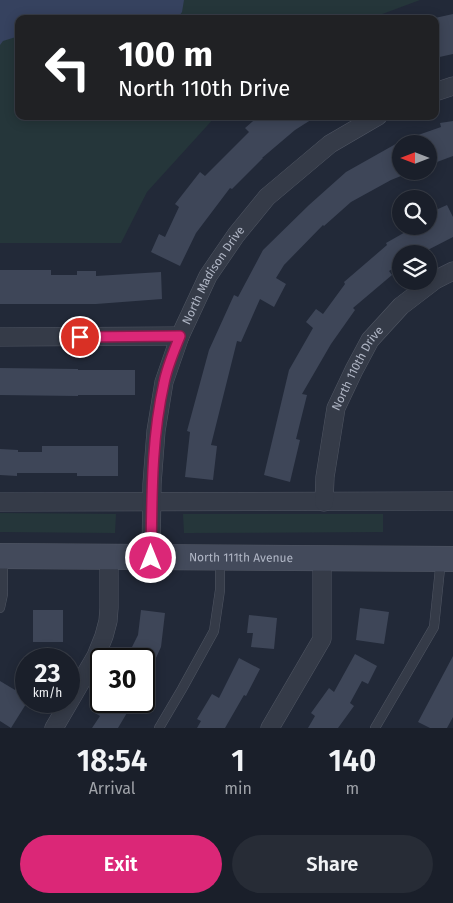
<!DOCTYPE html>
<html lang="en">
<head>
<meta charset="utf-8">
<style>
	:root { --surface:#1a1f2a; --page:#272c36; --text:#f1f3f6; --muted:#9fa2a8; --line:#383d47; --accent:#db2777 }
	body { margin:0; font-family:"Fira Sans",sans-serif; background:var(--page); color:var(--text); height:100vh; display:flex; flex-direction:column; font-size:19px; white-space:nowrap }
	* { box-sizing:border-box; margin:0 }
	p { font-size:16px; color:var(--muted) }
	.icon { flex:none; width:28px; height:28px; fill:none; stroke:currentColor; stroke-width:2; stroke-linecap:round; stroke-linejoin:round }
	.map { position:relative; height:728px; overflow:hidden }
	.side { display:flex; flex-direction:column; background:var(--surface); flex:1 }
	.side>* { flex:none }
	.banner { position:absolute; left:15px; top:15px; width:424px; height:105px; border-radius:10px; box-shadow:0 2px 12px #0003,0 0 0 1px var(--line); background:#202124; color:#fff; overflow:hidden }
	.needle { width:32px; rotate:270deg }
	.tools { position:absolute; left:392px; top:135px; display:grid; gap:10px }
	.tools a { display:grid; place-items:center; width:45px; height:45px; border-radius:50%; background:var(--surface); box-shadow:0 2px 12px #0003,0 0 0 1px var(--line); font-size:25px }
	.speed { position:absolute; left:15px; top:648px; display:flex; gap:10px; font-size:25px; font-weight:700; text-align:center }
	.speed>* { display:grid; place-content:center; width:65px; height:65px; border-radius:50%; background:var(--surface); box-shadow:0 2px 12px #0003,0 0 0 1px var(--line); line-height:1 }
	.speed small { font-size:12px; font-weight:400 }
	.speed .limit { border:2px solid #111; border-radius:8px; background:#fff; color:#111 }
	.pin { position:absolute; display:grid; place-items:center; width:42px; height:42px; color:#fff; margin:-21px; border:2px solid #fff; border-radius:50%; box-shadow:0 1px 5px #0007 }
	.me { position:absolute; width:55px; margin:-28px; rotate:0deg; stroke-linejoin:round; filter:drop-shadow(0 0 4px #0008) }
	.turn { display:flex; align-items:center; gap:18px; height:105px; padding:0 20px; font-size:22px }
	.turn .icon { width:65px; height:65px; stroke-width:2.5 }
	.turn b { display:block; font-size:35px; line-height:42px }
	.eta { display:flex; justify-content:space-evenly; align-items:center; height:85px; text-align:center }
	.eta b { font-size:30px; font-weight:600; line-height:35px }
	.primary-button { display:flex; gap:10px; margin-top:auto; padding:10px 20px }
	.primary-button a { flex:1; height:58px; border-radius:30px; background:var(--accent); color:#fff; font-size:20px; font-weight:600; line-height:58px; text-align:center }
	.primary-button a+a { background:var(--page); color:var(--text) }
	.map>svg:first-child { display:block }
	.green { fill:#25363a }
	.water { fill:#36425f }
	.building { fill:#3e4658 }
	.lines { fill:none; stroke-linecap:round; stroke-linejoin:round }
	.lane-casing { stroke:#505663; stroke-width:10 }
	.street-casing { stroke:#505663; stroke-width:19 }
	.secondary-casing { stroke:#505663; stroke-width:26 }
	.lane { stroke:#353b48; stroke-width:9 }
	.street { stroke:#353b48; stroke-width:18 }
	.secondary { stroke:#434a5b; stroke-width:25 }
	.route-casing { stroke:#8e194d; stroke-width:12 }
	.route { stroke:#db2777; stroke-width:9 }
	.labels { text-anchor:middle; stroke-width:5; stroke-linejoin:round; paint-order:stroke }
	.street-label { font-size:12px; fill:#b0b6c5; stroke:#1b202d }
</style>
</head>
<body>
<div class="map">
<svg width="453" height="728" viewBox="0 0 453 728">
	<rect width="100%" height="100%" fill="#222938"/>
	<!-- green -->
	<path class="green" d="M0 0H420L369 19H19V116H216L147 192 121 243H0Z
		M0 513 116 514 115 533 0 532Z
		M183 514H383V532L184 533Z"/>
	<!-- water -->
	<path class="water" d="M0 0H184L182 12 177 19H19V36L3 41 0 45Z"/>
	<!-- building -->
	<path class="building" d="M453 14V54L435 58V18Z
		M259 116H317L295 130 262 158H263L232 189 230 188 196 233 180 266 151 252 159 234 165 237 179 207 175 204 200 172 205 176 249 132 245 128Z
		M453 121V156L429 165V144H401V176L391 180 351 202 324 226 323 225 284 265 276 278 286 284 274 307 260 299 241 342 237 341 211 445 217 446 213 480 185 477 190 432 187 431 209 350 234 295 238 297 263 250 309 205 346 172 401 141 441 127 440 123Z
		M447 205 453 217V237L420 254H401V264L389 271 392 275 353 308 355 310 331 344 302 394 307 395 296 439 300 440 290 482 264 475 289 370 313 328 306 322 316 309 323 314 345 284 344 282 387 245 386 243 416 226H429V213Z
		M0 270H51V275H77V271H96V276L161 272 162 299 96 304H0Z
		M0 368 78 369V370H135V395H78V396L0 395Z
		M42 446H118V476H77V473H17V476L0 475V449L18 450V452H42Z
		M360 608 389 612 384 644 356 640Z
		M33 610H63V642H33Z
		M141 610 165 613 161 647 144 684V659H126L138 635Z
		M249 615 277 618 274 649 251 647 253 633H247Z
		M355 654 377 666 368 684 362 681 350 703 354 706 338 728H308L315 716 311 713 329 688 334 692Z
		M453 656V717L447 728H430L418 722Z
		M239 658 260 669 246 696 244 695 225 728H197L201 721 197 719 212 694 219 698Z
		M24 664 26 665V704L11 728 0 721V681L15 690Z
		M102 701H134L118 728H92L100 716 95 713Z"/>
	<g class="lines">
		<defs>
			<path id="lane" d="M0 608 3 594V557
				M159 728 182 689 214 631 220 590V558
				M375 728 434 627 441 559"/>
			<g id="street">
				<path d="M435 92 453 86"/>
				<path d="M0 337 180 336"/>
				<path d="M0 502 453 501"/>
				<path id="s1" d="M324 502 325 477 336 408 354 370 370 340 401 306 435 280 453 271"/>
				<path id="s2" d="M151 557 152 484 156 431 164 382 180 336 208 276 236 235 267 197 330 144 378 116"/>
				<path d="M54 728 96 656 104 636 108 621 109 608V557"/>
				<path d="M270 728 322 639V557"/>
			</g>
			<g id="secondary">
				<path id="s3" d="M0 556 453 559"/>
			</g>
		</defs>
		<!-- lane casing -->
		<use href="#lane" class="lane-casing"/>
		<!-- street casing -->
		<use href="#street" class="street-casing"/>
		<!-- secondary casing -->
		<use href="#secondary" class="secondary-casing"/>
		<!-- lane -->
		<use href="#lane" class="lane"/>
		<!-- street -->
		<use href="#street" class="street"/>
		<!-- secondary -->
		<use href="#secondary" class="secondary"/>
	</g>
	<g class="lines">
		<defs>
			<path id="route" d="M80 337 180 336C174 351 167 367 164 383 151 440 152 499 151 558"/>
		</defs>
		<!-- route casing -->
		<use href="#route" class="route-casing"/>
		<!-- route -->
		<use href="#route" class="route"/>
	</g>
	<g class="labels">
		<!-- street labels -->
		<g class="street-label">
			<text dy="4" stroke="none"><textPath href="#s2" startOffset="294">North Madison Drive</textPath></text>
			<text dy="4" stroke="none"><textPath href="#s1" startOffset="140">North 110th Drive</textPath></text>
			<text dy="4" stroke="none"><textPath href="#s3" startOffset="241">North 111th Avenue</textPath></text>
		</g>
	</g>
</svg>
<div class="tools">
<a><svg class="needle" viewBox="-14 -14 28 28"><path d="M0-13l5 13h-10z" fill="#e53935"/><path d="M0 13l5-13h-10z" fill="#9fa2a8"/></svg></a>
<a><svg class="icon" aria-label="search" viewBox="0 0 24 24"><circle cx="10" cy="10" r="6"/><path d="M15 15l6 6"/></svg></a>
<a><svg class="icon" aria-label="layers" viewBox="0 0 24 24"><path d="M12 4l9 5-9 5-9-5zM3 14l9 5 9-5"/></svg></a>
</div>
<div class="speed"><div>23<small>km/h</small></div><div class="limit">30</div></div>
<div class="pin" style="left:80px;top:337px;background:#d93025"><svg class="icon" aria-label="arrive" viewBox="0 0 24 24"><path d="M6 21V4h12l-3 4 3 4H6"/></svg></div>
<svg class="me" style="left:151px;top:558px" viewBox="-20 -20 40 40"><circle r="17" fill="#db2777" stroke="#fff" stroke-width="3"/><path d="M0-11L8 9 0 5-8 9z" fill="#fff"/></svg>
<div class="banner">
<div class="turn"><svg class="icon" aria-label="left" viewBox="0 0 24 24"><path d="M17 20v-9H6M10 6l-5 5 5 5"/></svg><div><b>100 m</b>North 110th Drive</div></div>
</div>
</div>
<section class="side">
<div class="eta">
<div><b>18:54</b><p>Arrival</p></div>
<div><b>1</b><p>min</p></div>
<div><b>140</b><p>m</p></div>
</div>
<div class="primary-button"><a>Exit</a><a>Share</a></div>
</section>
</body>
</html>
